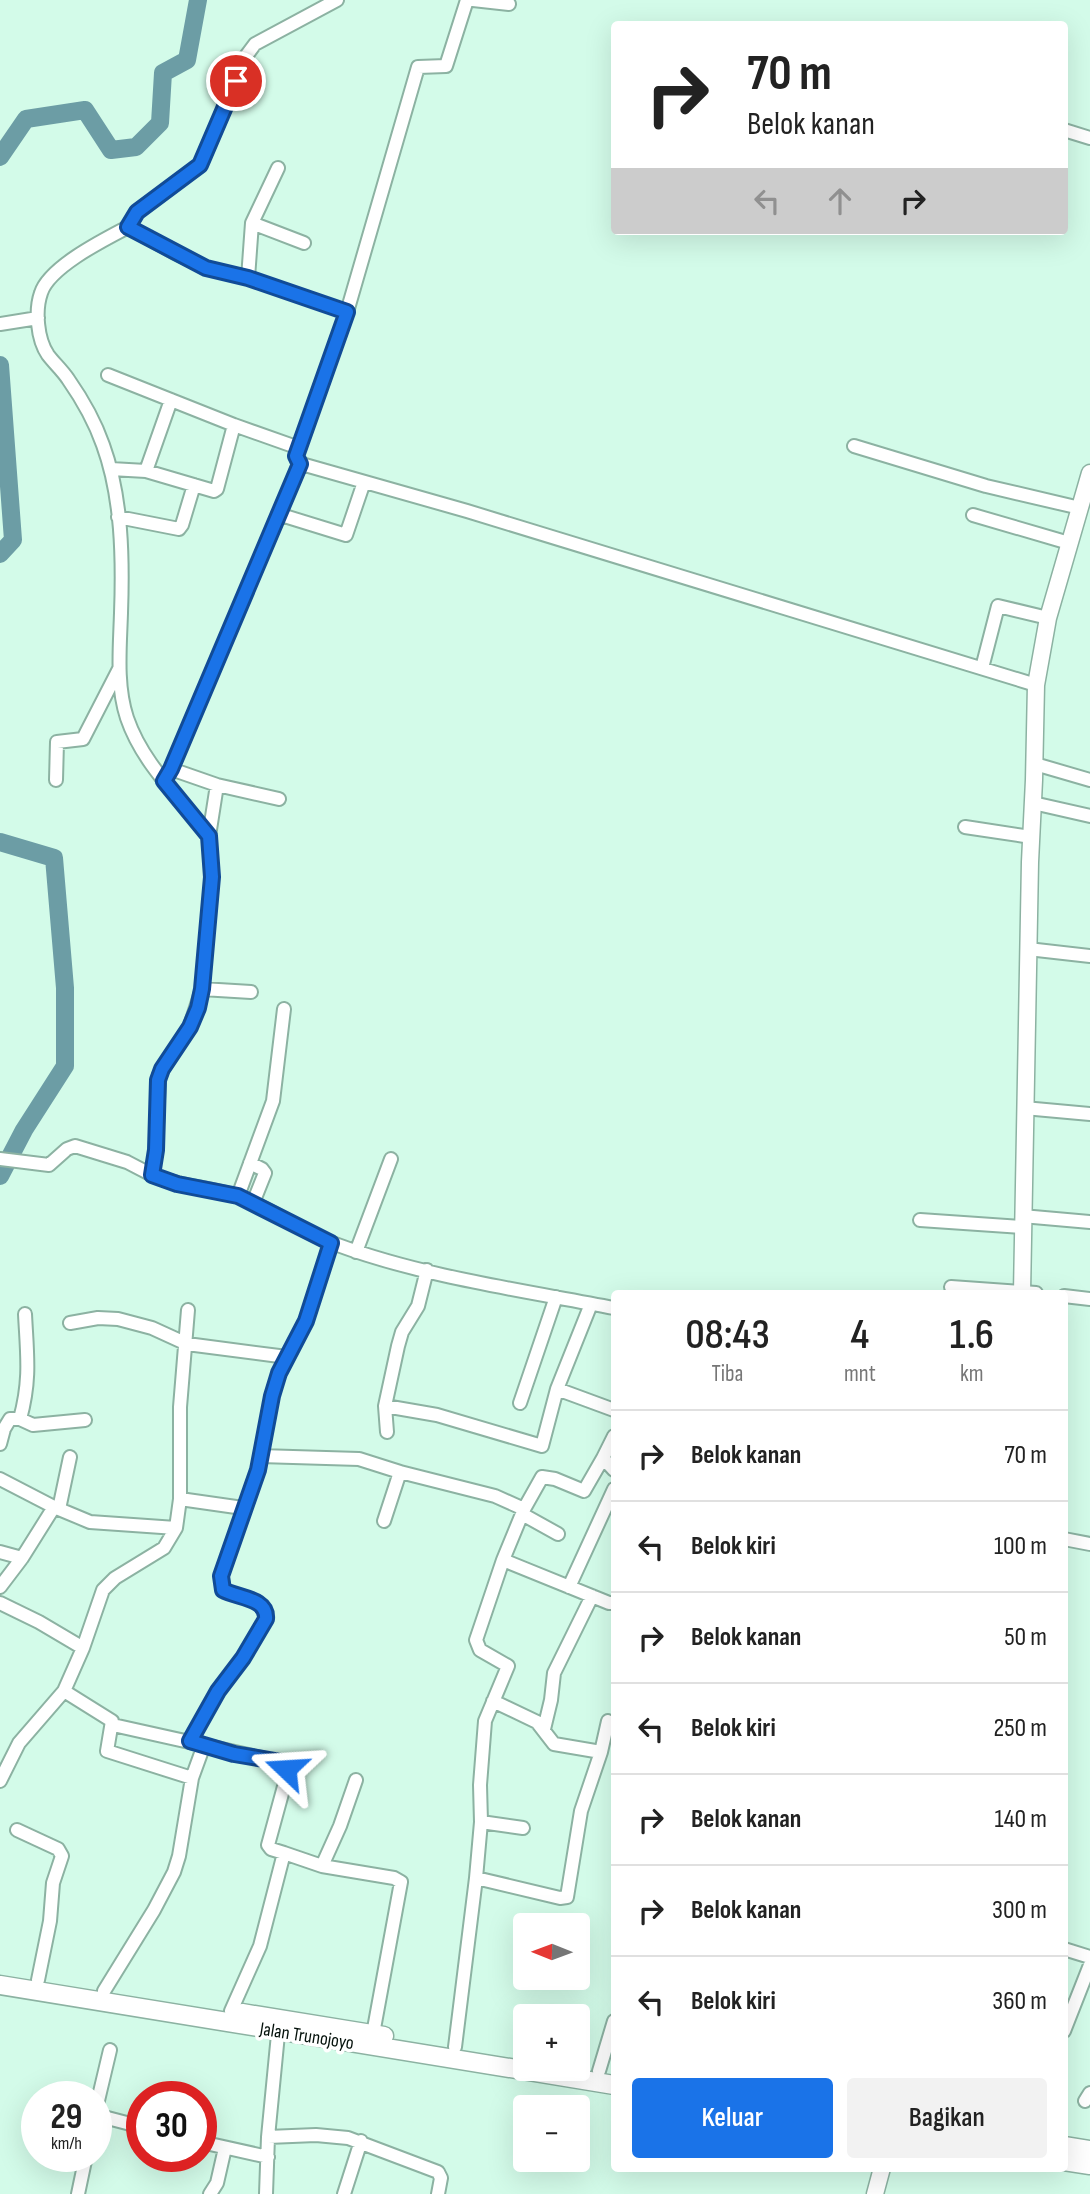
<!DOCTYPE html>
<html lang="id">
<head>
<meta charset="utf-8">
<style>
	:root { --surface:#fff; --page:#f2f2f2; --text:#222; --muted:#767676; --line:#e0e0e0; --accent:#1a73e8 }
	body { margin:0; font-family:"Sofia Sans Condensed",sans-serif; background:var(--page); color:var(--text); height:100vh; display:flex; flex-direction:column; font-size:26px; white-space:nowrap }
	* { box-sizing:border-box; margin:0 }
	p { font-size:23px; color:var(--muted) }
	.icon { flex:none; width:38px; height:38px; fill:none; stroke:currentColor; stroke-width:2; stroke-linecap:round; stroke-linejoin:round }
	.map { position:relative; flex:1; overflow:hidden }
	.side { position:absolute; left:611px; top:1290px; width:457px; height:882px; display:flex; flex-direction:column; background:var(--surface); border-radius:7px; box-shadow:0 7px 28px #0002 }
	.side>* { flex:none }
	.top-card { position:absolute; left:611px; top:21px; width:457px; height:214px; border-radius:7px; box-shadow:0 7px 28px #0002; background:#fff; color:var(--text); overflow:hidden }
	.needle { width:46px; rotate:271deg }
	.buttons { position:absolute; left:513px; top:1913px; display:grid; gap:14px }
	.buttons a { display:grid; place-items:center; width:77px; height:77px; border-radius:7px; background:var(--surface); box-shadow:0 7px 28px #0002; font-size:35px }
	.speed { position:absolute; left:21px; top:2081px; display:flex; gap:14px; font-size:35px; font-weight:700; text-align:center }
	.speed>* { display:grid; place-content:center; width:91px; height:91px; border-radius:50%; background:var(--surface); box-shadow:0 7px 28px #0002; line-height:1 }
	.speed small { font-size:18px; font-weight:400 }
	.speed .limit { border:10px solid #d22; background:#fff; color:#111 }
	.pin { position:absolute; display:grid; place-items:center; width:60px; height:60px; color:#fff; margin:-30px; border:4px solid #fff; border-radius:50%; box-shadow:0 2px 7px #0007 }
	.me { position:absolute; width:77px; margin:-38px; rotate:290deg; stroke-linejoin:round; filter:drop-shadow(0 0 5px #0008) }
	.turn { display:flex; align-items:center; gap:24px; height:147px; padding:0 21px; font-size:32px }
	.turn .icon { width:91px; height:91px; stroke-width:2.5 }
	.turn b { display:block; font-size:49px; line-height:60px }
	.lanes { display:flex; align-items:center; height:66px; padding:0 21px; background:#0003; justify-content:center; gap:35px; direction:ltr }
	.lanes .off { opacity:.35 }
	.eta { display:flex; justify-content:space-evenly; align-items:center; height:119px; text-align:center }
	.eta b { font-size:42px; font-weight:600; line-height:49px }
	.primary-button { display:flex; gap:14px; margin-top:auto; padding:14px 21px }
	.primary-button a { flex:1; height:80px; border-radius:7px; background:var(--accent); color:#fff; font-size:28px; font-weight:600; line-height:80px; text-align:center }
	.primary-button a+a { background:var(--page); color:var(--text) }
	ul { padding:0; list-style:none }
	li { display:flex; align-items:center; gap:21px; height:91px; padding:0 21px; border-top:2px solid var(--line) }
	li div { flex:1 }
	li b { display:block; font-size:26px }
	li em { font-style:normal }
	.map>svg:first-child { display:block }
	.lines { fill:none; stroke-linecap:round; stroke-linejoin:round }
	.river { stroke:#6c9da5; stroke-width:18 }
	.minor-casing { stroke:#8cb2a2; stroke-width:16 }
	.major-casing { stroke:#8cb2a2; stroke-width:19 }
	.highway-casing { stroke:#8cb2a2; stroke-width:21 }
	.minor { stroke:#fff; stroke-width:12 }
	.major { stroke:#fff; stroke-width:16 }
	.highway { stroke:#fff; stroke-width:18 }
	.route-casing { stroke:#114b97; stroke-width:18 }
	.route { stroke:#1a73e8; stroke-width:12 }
	.labels { text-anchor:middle; stroke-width:7; stroke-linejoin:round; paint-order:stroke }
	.street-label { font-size:19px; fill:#04110b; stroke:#fff }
</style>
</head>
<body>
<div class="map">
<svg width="1090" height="2194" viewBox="0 0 1090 2194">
	<rect width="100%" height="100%" fill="#d3fbe9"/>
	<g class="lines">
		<!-- river -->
		<path class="river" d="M0 157 26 119 85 110 111 150 136 147 160 123 163 73 187 60 198 0
			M0 365 13 540 0 554
			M0 842 54 858 65 988V1066L24 1130 0 1176"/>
		<defs>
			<path id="minor" d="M467 0 446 66 418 67 347 312 296 456 298 463 467 511 1036 685
				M473 0 509 4
				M1064 130 1090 138
				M252 223 278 168
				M128 227 137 212 200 165 246 56 255 44 337 0
				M248 278 252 223 304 243
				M0 324 38 318
				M108 375 234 425 299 448
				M854 446 986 486 1080 508
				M111 469 146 471 214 491 217 489 234 425
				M146 471 171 400
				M278 514 346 535 364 482
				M973 515 1069 543
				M118 517 179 529 182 525 194 485
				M982 668 998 606 1048 618
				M1035 764 1090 780
				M171 769 217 785 279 799
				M56 780 57 742 83 739 119 669
				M164 781 171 769 300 464
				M217 785 209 836 212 877 202 989 190 1026 159 1075 156 1150 152 1175C180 1187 211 1187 239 1197 273 1209 301 1232 335 1244 424 1277 521 1290 614 1308
				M1033 803 1090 816
				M965 827 1031 837
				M209 836C181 798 143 765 127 718 116 685 120 647 121 613 123 558 122 497 103 445 95 422 82 399 68 379 62 370 54 363 48 355 37 339 35 310 41 293 49 267 105 239 128 227L175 253 206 268 248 278 347 312
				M1028 949 1090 956
				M202 989 251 992
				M1024 1108 1090 1114
				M0 1159 49 1165 67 1149 75 1146 127 1162 152 1175
				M250 1163 262 1169 265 1173 253 1203
				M238 1196 273 1101 284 1009
				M1022 1216 1090 1222
				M920 1220 1022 1227
				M356 1252 391 1159
				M951 1287 1036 1293
				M1064 1296 1090 1299
				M70 1323 98 1318 118 1319 152 1328 187 1344 287 1357
				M557 1389 614 1410
				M520 1403 556 1297
				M385 1406 437 1415 542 1446 557 1389 591 1304
				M20 1419C31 1379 27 1354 25 1314
				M387 1432 385 1406 398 1346 402 1332 418 1306 427 1270
				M614 1436 603 1458 614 1470
				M0 1444 4 1429 10 1419H20L33 1425 85 1420
				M260 1456 359 1459 400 1472
				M0 1479 54 1507
				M180 1499 243 1508
				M59 1509 70 1457
				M524 1509 542 1477 555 1479 584 1491 603 1458
				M522 1514 558 1534
				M384 1521 400 1472 495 1496 524 1509 503 1560 609 1603H614
				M1064 1539 1090 1544
				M0 1552 22 1558
				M0 1587 22 1558 54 1507 90 1522 176 1528
				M569 1587 614 1489
				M0 1603 39 1622 83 1648
				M64 1691 112 1721 107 1751 192 1778
				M493 1701 537 1722 554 1744 601 1752
				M113 1725 284 1763 287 1769 286 1779 268 1845 271 1849 284 1853
				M544 1729 551 1700 554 1673 592 1596
				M190 1741 218 1691 243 1658 266 1619C268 1598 238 1598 224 1590L221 1576 258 1470 272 1396 279 1373 306 1321 331 1243
				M356 1780 340 1826 322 1866 394 1878 401 1882 373 2034
				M0 1781 19 1743 64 1691 83 1648 103 1590 115 1578 164 1548 176 1528 180 1499V1407L188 1310
				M481 1822 523 1828
				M17 1830 58 1849 62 1856 53 1883 50 1921 38 1980
				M476 1878 560 1898 567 1897 581 1811 601 1752 608 1721
				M1064 1949 1090 1957
				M104 1991 154 1910 174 1872 179 1856 192 1778 204 1745
				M231 2011 260 1946 284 1853 322 1866
				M1064 2031 1090 1965
				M455 2047 476 1878 481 1822 480 1785 485 1721 508 1666 480 1650 476 1640 503 1560
				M599 2071 614 2021
				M1085 2101 1090 2093
				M96 2109 110 2050
				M96 2115 142 2127
				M268 2137 316 2135 348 2138 438 2172 441 2178 438 2194
				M201 2142 268 2157
				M78 2194 86 2156
				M210 2194 217 2183 225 2148
				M266 2194 268 2137 279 2024
				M344 2194 361 2141"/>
			<path id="major" d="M1022 1293 1030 862 1034 780 1036 685 1048 618 1090 473
				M875 2194 882 2168"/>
			<path id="highway" d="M0 1985 614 2085
				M242 2013 384 2036
				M1064 2146 1090 2150
				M1064 2161 1090 2165"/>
		</defs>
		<!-- minor casing -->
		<use href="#minor" class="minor-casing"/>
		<!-- major casing -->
		<use href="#major" class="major-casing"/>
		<!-- highway casing -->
		<use href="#highway" class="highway-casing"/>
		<!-- minor -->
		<use href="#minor" class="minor"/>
		<!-- major -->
		<use href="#major" class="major"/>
		<!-- highway -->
		<use href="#highway" class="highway"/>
	</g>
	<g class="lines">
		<defs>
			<path id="route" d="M236 81 200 165 137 212 128 227 206 268 248 278 347 312 296 456 300 464 171 769 164 781 209 836 212 877 202 989 198 1008 190 1027 162 1069 158 1080 156 1150 152 1175 177 1184 238 1196 331 1243 306 1321 279 1373 272 1396 258 1470 221 1576 223 1590C238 1598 268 1598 266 1619L243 1658 218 1691 190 1741 234 1754 281 1762 286 1769"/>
		</defs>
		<!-- route casing -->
		<use href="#route" class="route-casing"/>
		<!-- route -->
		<use href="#route" class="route"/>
	</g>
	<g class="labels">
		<!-- street labels -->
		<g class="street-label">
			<text transform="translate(307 2035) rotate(9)" y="7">Jalan Trunojoyo</text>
		</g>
	</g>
</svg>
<div class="buttons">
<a><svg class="needle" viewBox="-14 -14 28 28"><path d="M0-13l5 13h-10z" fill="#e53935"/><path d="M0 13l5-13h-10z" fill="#767676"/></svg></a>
<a>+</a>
<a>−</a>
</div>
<div class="speed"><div>29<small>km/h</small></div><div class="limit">30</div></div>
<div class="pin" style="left:236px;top:81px;background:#d93025"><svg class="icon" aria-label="arrive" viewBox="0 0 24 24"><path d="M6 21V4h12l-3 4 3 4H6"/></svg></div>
<svg class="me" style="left:286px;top:1769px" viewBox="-20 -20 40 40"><path d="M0-17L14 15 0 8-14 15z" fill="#1a73e8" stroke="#fff" stroke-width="4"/></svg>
<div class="top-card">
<div class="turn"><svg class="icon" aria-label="right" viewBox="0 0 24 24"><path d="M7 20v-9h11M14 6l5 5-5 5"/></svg><div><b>70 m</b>Belok kanan</div></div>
<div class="lanes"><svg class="icon off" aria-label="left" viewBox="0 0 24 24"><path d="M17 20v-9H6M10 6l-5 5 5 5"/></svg><svg class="icon off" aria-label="ahead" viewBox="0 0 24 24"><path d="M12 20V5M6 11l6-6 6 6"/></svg><svg class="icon" aria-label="right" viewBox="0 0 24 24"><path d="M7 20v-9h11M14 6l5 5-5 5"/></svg></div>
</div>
<section class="side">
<div class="eta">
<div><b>08:43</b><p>Tiba</p></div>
<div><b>4</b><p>mnt</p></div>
<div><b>1.6</b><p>km</p></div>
</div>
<ul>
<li><svg class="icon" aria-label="right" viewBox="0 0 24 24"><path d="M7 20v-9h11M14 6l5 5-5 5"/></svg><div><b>Belok kanan</b></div><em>70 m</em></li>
<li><svg class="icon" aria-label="left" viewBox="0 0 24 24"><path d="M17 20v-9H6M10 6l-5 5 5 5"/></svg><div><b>Belok kiri</b></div><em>100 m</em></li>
<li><svg class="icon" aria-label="right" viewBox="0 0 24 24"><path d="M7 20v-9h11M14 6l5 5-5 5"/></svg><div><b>Belok kanan</b></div><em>50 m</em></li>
<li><svg class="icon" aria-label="left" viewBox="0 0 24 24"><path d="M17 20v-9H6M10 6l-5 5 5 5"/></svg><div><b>Belok kiri</b></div><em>250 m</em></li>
<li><svg class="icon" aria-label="right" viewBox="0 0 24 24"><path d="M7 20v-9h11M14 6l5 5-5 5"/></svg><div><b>Belok kanan</b></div><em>140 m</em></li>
<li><svg class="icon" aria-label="right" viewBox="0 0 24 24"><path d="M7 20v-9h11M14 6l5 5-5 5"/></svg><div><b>Belok kanan</b></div><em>300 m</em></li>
<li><svg class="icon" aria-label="left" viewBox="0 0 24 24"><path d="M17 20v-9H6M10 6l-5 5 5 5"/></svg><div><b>Belok kiri</b></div><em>360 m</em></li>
</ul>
<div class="primary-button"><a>Keluar</a><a>Bagikan</a></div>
</section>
</div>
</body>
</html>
